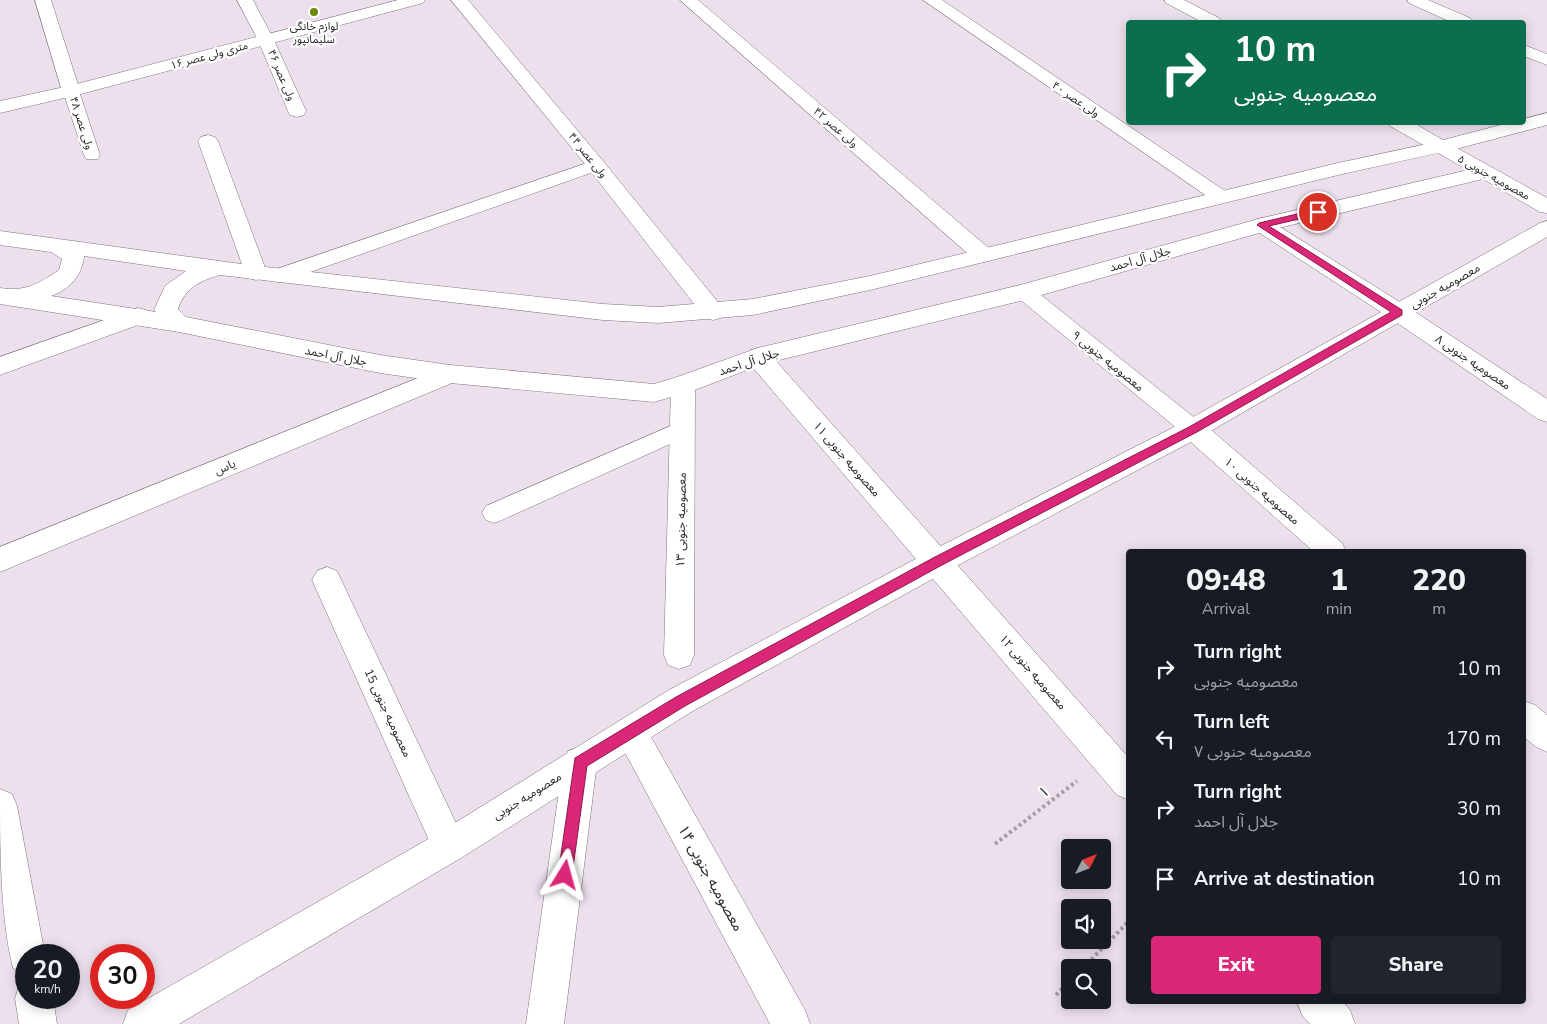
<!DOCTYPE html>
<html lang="en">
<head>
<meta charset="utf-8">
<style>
	:root { --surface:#171b24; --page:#20242c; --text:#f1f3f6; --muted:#9ea1a6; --accent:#db2777 }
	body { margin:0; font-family:"Nunito Sans","Noto Sans Arabic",sans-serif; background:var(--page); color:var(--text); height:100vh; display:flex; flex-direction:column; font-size:19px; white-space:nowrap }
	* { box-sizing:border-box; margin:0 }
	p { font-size:16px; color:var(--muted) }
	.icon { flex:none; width:28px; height:28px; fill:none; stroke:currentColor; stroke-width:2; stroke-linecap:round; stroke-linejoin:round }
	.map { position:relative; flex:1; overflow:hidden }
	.details { position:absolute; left:1126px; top:549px; width:400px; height:455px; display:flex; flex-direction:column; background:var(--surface); border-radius:5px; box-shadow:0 2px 12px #0003 }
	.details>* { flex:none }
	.top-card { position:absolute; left:1126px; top:20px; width:400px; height:105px; border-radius:5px; box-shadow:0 2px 12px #0003; background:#0b6e4f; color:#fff; overflow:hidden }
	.needle { width:32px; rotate:48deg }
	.fabs { position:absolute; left:1061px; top:839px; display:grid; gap:10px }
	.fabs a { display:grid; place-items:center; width:50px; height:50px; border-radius:5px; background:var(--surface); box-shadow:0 2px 12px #0003; font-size:25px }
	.speed { position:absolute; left:15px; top:944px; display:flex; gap:10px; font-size:25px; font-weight:700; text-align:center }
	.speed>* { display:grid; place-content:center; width:65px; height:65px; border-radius:50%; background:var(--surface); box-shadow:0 2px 12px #0003; line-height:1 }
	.speed small { font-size:12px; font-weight:400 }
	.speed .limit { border:8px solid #d22; background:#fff; color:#111 }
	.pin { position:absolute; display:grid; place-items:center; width:42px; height:42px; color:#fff; margin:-21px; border:2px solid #fff; border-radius:50%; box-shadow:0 1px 5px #0007 }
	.me { position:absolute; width:55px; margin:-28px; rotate:8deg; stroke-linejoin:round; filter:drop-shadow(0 0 4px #0008) }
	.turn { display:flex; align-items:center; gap:18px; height:105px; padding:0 25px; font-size:22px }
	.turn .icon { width:65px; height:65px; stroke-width:2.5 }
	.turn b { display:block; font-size:35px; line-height:42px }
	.eta { display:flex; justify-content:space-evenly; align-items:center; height:85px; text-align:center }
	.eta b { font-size:30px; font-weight:800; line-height:35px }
	.action { display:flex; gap:10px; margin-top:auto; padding:10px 25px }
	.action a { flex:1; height:58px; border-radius:5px; background:var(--accent); color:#fff; font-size:20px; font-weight:800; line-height:58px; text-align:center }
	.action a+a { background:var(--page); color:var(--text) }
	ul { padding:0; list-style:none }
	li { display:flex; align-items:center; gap:15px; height:70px; padding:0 25px }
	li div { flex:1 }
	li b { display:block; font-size:19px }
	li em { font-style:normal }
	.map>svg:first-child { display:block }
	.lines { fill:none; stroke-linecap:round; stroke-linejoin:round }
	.lane-casing { stroke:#7d717c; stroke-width:1 }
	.street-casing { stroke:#7d717c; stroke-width:1 }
	.secondary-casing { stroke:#7d717c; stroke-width:1 }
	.path { stroke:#a79ca7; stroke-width:4; stroke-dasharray:3 3; stroke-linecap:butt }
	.lane { fill:#fff; fill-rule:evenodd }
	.street { fill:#fff; fill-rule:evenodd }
	.secondary { fill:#fff; fill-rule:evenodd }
	.route { fill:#db2777; stroke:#8e194d }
	.poi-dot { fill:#698a0a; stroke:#fff; stroke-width:2 }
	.labels { text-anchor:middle; stroke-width:4.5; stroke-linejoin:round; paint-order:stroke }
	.far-poi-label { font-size:11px; fill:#2a252a; stroke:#fff }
	.far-street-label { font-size:11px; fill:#2a252a; stroke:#fff }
	.street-label { font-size:12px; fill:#2a252a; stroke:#fff }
	.near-street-label { font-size:15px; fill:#2a252a; stroke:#fff }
</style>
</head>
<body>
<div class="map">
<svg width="1547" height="1024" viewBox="0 0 1547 1024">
	<rect width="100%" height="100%" fill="#ede0ed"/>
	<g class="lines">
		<defs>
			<path id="lane" d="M71 86 77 88 79 91 100 155 98 159H86L84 155 63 91 65 88Z
				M596 160 602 161 605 165 602 169 285 281 278 282 271 281 268 276 271 271Z
				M1024 285 1031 287 1201 423 1204 429 1201 435 1193 437 1185 435 1017 297 1014 292 1017 287Z
				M682 421 690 423 693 429 690 435 502 520 494 523 486 520 482 513 486 506Z"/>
			<path id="street" d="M35 0H51L80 91 77 95 71 96 65 95 62 91Z
				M237 0H253L274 40 306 111 304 115 297 117 290 115 288 111 258 40Z
				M451 0H468L603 161 721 306 725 312 721 318 713 320 705 318 589 169Z
				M680 0H698L991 250 994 255 991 260 983 262 975 260Z
				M923 0H942L1228 193 1231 197 1228 201 1221 203 1214 201Z
				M1164 0H1184L1219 18 1221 22H1202L1166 3Z
				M1407 0H1428L1470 18 1472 22H1451L1409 3Z
				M1524 45 1547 54V65L1524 56Z
				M1547 113V125L1441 153 1434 151 1390 126 1388 122H1412L1443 140 1512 122H1524V119Z
				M208 135 215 137 218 141 267 273 264 278 256 280 248 278 245 273 198 141 201 137Z
				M1262 218 1269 220 1406 306 1547 399V422L1538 419 1390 318 1255 230 1251 225 1255 220Z
				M138 308 146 310 150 316 146 322 0 375V357Z
				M758 348 767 351 1129 758V800L1117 795 749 363 746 357 749 351Z
				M450 365 459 368 462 374 459 380 0 572V547Z
				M683 376 692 379 695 385 694 655 690 665 679 669 668 665 664 655 671 385 674 379Z
				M1193 419 1202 422 1342 543 1346 551H1313L1184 436 1180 429 1184 422Z
				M327 567 337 571 461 834 466 846 461 858 449 863 437 858 312 580 317 571Z
				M1524 701 1535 705 1547 715V752L1536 747 1524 737Z
				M631 716 642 721 805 1010 810 1024H770L620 743 615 732 620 721Z
				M580 747 592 751 597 763 564 1024H526L563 763 568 751Z
				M0 789 12 794 17 806 45 955H26V974L13 968C0 918 0 843 0 789Z
				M26 982V998H53L57 1024H19L15 998 20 984Z
				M1297 1001H1342L1350 1010 1355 1024H1310L1302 1015Z"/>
			<path id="secondary" d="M398 0H425L423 3 77 95 0 113V101L69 86Z
				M1441 141 1448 143 1547 198V213L1540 212 1483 179 1266 231 1024 300 763 364 692 391 654 402 450 383 380 373 179 332 0 304V288C25 292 38 284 59 270L62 259 51 252 0 245V231L256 266 603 304 658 307 753 299 870 276 1338 163ZM1438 153 1468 170 1262 218 1024 284 758 348 677 377 654 384 450 365 380 355 186 317 178 309C185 288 199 281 220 275L603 320 658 323 753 315 870 290 1338 175ZM84 256 186 271 165 286 154 310 156 312 51 296C70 289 82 276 84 256Z
				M1547 221V237L1202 436 947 571 691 712 461 858 179 1024H123L128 1010 437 834 669 690 927 553 1184 422 1540 223Z"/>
		</defs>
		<!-- lane casing -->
		<use href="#lane" class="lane-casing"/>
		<!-- street casing -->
		<use href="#street" class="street-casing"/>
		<!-- secondary casing -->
		<use href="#secondary" class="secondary-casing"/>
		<!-- path -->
		<path class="path" d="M995 844 1077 781
			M1083 968 1129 921
			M1056 995 1070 981"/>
		<!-- lane -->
		<use href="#lane" class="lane"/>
		<!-- street -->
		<use href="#street" class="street"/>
		<!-- secondary -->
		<use href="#secondary" class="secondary"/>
	</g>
	<!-- route -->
	<path class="route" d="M1318 209 1322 212 1321 214 1269 226 1402 310V315L1197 432 942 565 685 706 587 766 572 875 570 880 565 882 560 880 558 875 575 758 676 697 933 558 1189 427 1391 312 1257 225 1259 223Z"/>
	<!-- markers -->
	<circle class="poi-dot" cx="314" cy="12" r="5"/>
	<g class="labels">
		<!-- far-poi labels -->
		<g class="far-poi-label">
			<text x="314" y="30">لوازم خانگی<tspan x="314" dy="13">سلیمانپور</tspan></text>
		</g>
		<!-- far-street labels -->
		<g class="far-street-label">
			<text transform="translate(209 55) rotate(-15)" y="4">۱۶ متری ولی عصر</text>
			<text transform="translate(282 75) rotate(67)" y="4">ولی عصر ۴۶</text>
			<text transform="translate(1076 99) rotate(34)" y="4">ولی عصر ۴۰</text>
			<text transform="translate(82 123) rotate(72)" y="4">ولی عصر ۴۸</text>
			<text transform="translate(836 127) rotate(41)" y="4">ولی عصر ۴۲</text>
			<text transform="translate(588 155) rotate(51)" y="4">ولی عصر ۴۴</text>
			<text transform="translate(1494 177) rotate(29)" y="4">معصومیه جنوبی ۵</text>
		</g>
		<!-- street labels -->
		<g class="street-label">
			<text transform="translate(1140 259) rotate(-16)" y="4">جلال آل احمد</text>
			<text transform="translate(1445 286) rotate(-30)" y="4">معصومیه جنوبی</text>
			<text transform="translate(336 356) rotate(11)" y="4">جلال آل احمد</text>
			<text transform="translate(1108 361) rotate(39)" y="4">معصومیه جنوبی ۹</text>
			<text transform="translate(749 362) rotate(-18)" y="4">جلال آل احمد</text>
			<text transform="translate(1473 362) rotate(34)" y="4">معصومیه جنوبی ۸</text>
			<text transform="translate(847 459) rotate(49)" y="4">معصومیه جنوبی ۱۱</text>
			<text transform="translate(225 467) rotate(-23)" y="4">یاس</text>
			<text transform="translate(1262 491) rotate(41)" y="4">معصومیه جنوبی ۱۰</text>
			<text transform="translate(681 520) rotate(-89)" y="4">معصومیه جنوبی ۱۳</text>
			<text transform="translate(1033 672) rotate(49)" y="4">معصومیه جنوبی ۱۲</text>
			<text transform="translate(388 713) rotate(65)" y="4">معصومیه جنوبی 15</text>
			<text transform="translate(527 796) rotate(-32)" y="4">معصومیه جنوبی</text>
		</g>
		<!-- near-street labels -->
		<g class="near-street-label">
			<text transform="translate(1044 792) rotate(-37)" y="5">۱</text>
			<text transform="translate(711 878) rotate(61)" y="5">معصومیه جنوبی ۱۴</text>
		</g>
	</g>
</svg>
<div class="fabs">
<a><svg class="needle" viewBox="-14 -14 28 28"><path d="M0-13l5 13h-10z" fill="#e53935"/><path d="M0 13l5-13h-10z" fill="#9ea1a6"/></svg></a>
<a><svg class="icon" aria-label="sound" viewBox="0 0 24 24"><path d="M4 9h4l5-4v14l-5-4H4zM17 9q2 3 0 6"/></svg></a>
<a><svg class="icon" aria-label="search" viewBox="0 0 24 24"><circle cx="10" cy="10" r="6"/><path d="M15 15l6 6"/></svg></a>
</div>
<div class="speed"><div>20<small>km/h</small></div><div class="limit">30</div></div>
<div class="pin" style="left:1318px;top:212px;background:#d93025"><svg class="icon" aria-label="arrive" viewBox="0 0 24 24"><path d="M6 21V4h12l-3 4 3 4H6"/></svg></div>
<svg class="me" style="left:565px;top:875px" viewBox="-20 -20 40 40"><path d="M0-17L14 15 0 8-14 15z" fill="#db2777" stroke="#fff" stroke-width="4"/></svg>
<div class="top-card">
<div class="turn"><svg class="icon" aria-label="right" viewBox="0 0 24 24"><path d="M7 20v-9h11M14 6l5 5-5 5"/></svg><div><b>10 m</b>معصومیه جنوبی</div></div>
</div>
<section class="details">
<div class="eta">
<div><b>09:48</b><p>Arrival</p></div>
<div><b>1</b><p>min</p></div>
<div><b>220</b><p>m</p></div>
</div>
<ul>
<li><svg class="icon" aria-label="right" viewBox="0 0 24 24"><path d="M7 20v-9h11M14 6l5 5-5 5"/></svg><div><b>Turn right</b><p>معصومیه جنوبی</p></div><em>10 m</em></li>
<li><svg class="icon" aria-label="left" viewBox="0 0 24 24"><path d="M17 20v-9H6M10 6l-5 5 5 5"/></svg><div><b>Turn left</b><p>معصومیه جنوبی ۷</p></div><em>170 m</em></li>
<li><svg class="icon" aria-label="right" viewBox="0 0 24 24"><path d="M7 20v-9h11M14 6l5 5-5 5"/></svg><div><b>Turn right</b><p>جلال آل احمد</p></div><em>30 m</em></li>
<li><svg class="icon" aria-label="arrive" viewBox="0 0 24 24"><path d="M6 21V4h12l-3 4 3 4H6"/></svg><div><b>Arrive at destination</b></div><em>10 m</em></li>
</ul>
<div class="action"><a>Exit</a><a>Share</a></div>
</section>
</div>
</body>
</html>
